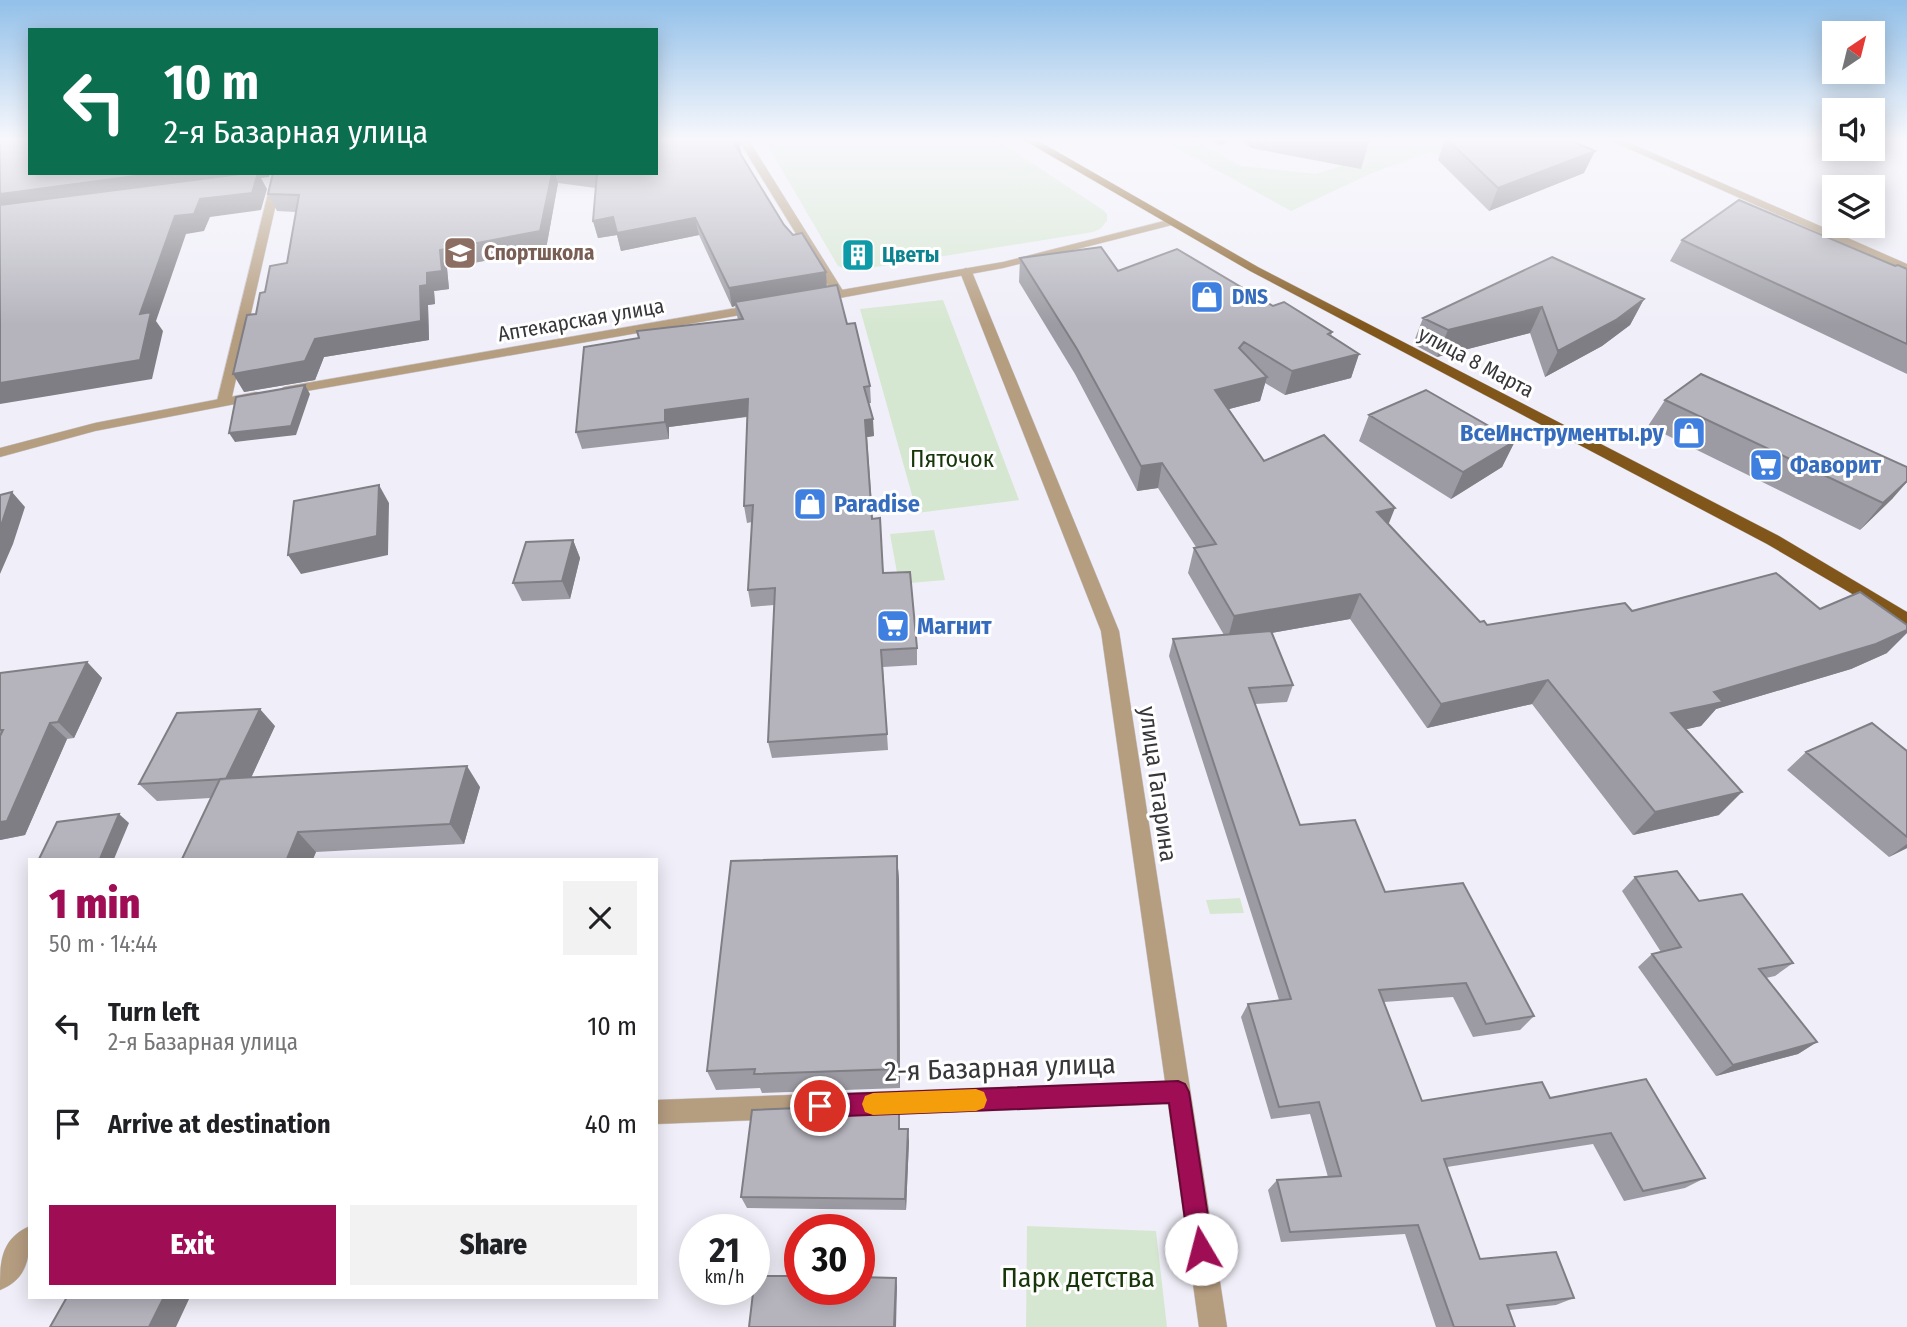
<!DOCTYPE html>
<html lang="en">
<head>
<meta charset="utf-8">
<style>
	:root { --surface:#fff; --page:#f2f2f2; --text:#202124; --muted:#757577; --accent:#9f0d55 }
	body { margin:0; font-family:"Fira Sans Condensed",sans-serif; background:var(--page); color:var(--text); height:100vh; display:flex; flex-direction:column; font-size:26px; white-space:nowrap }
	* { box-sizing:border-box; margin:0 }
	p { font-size:23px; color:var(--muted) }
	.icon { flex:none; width:38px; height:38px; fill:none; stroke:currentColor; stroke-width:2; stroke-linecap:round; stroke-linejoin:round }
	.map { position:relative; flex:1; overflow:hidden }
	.drawer { position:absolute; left:28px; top:858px; width:630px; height:441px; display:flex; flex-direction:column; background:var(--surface); border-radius:0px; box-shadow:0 4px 18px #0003 }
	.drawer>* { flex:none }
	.guide { position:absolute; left:28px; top:28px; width:630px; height:147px; border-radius:0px; box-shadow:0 4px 18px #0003; background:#0b6e4f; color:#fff; overflow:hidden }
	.needle { width:46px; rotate:35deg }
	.buttons { position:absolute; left:1822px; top:21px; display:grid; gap:14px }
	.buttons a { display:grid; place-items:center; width:63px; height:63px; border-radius:0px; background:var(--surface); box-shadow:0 4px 18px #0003; font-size:35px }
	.speed { position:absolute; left:679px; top:1214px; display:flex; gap:14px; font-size:35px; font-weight:700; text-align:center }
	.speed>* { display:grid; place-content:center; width:91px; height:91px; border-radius:50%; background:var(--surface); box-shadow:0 4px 18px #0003; line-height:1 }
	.speed small { font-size:18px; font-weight:400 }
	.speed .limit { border:10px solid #d22; background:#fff; color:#111 }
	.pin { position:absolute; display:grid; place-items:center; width:60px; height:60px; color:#fff; margin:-30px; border:4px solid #fff; border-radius:50%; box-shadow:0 2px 7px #0007 }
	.me { position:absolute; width:77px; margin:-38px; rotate:352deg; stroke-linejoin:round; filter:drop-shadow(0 0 5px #0008) }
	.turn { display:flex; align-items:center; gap:24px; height:147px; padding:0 21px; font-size:32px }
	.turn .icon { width:91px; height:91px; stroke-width:2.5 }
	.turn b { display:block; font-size:49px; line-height:60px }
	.round { display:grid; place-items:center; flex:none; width:74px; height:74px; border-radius:0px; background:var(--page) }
	.head { display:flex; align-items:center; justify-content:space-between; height:119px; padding:0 21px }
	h1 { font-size:42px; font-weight:800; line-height:52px; color:var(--accent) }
	.cta { display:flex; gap:14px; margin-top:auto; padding:14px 21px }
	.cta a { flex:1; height:80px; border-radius:0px; background:var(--accent); color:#fff; font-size:28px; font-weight:800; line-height:80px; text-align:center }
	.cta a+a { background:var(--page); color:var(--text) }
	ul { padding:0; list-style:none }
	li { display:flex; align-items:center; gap:21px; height:98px; padding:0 21px }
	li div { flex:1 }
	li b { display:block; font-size:26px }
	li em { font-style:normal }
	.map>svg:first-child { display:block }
	.green { fill:#d6e7d1 }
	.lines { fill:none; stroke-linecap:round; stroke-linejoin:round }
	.minor-casing { stroke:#cbcad3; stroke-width:1 }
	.tertiary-casing { stroke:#cbcad3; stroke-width:1 }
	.primary-casing { stroke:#cbcad3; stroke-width:1 }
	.minor { fill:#b59d80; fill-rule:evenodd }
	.tertiary { fill:#b59d80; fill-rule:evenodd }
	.primary { fill:#81561a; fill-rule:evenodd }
	.wall { fill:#9c9ba3 }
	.shaded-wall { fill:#7f7e84 }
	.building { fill:#b5b4bd; stroke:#7f7e84; stroke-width:2 }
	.route { fill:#9f0d55; stroke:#670837; stroke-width:2 }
	.slow { fill:#f59e0b }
	.labels { text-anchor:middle; stroke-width:6; stroke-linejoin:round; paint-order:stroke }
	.far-education-label { font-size:21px; font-weight:bold; fill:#785e54; stroke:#fff; text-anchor:start }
	.far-culture-label { font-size:21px; font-weight:bold; fill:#0d838f; stroke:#fff; text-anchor:start }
	.far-shop-label { font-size:21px; font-weight:bold; fill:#366cbe; stroke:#fff; text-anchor:start }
	.far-street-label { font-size:21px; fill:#37363a; stroke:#fff }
	.shop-label { font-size:24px; font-weight:bold; fill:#366cbe; stroke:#fff; text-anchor:start }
	.park-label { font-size:24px; fill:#17360a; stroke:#fff }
	.street-label { font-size:24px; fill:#37363a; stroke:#fff }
	.near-street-label { font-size:28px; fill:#37363a; stroke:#fff }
	.near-park-label { font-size:28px; fill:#17360a; stroke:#fff }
</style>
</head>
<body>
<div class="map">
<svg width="1907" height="1327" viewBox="0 0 1907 1327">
	<rect width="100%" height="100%" fill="#f0eff9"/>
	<!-- green -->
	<path class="green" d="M764 139H995L1103 210 1107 214V221L1100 229 1093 232 851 271 838 266Z
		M1160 139H1190L1241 166 1316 174 1355 161 1361 150 1393 139H1455L1446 157 1429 152 1372 173 1291 211Z
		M943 300 1019 500 917 513 860 309Z
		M934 530 945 580 899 584 890 534Z
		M1240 898 1244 913 1210 914 1206 900Z
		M1027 1226 1156 1231 1167 1327H1026Z"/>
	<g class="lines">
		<defs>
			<path id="minor" d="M738 139H748L845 294 843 297 833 294Z
				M273 173H283L231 401 224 405 217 401Z
				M966 268 972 272 1119 631 1227 1327H1199L1168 1104 656 1124V1100L1165 1081 1101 631 960 272Z
				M30 1226C30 1253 30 1278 0 1290 0 1263 0 1239 30 1226Z"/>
			<path id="tertiary" d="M1607 139H1621L1907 264V272Z
				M1168 220 1174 223 1172 225 1003 268 818 302 812 298 818 294 1003 262Z
				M759 304 765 308 763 311 284 395 277 391 284 387Z
				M256 392 261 393V399L95 431 0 457V448L95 423Z"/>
			<path id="primary" d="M1022 139H1035L1258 267 1779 536 1907 612V626L1767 544 1250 271Z"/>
		</defs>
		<!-- minor casing -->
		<use href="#minor" class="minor-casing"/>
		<!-- tertiary casing -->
		<use href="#tertiary" class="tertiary-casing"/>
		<!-- primary casing -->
		<use href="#primary" class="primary-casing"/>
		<!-- minor -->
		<use href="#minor" class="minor"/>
		<!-- tertiary -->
		<use href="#tertiary" class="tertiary"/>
		<!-- primary -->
		<use href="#primary" class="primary"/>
	</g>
	<!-- wall -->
	<path class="wall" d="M1209 139H1234L1220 145Z
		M1240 139H1370L1361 169 1251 148Z
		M1445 139H1567L1584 173 1489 211 1438 160Z
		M742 155 784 225 827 286 847 324 870 386 871 403H869L874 436 867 437 873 519 884 573 917 648V665L883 667 888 750 772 758 768 742 774 605 751 607 748 590 752 522 747 523 744 506 747 417 669 427V439L582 449 576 432 639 338 738 320 735 306 732 307 699 235 621 251 617 235 598 238 593 221 596 188 558 183 546 249 447 268 449 289 434 291 435 304 428 305 429 340 324 357 315 380 244 392 256 314 265 292 287 263 296 212 277 211 268 194 273 173H656Z
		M1682 240 1907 269V374L1670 261Z
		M1020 258 1118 271 1273 306 1332 332 1331 336 1359 354 1351 378 1285 395 1265 383 1260 401 1229 409 1264 461 1388 525 1480 622 1487 625 1632 611 1820 609 1887 653 1851 669 1716 709 1701 726 1686 729 1719 815 1633 835 1532 704 1427 728 1350 619 1271 633 1293 685 1287 702 1255 704 1300 825 1385 892 1534 1016 1520 1030 1473 1037 1453 997 1384 1002 1422 1101 1550 1098 1705 1178 1685 1188 1624 1201 1593 1144 1447 1167 1480 1259 1574 1298 1556 1305 1509 1310 1515 1327H1436L1405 1234 1281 1242 1268 1190 1277 1180 1328 1177 1310 1114 1271 1119 1241 1017 1248 1004 1279 1000 1169 656 1173 639 1224 635 1188 573 1194 548 1196 547 1158 488 1137 491 1075 374 1019 282Z
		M1644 299 1630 325 1602 346 1545 377 1530 333 1437 357 1413 344 1423 318Z
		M1665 400 1893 498 1860 530 1648 426Z
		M1369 415 1515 441 1502 467 1451 499 1359 441Z
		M573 540 580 558 570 599 522 601 513 583Z
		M87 662 102 678 74 738 67 739 25 835 0 840V673Z
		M275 726 251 778 480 787 464 844 316 852 313 859H182L211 798 157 801 139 784Z
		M1907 751V848L1889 857 1787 770 1806 752Z
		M897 856 899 880 900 1088 762 1093 760 1088 716 1090 707 1071Z
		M1635 877 1699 901 1793 963 1775 976 1766 978 1817 1042 1798 1054 1716 1076 1638 967 1652 954 1661 952 1622 891Z
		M899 1104 900 1129 909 1141 906 1210 747 1208 741 1197Z"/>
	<!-- shaded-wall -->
	<path class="shaded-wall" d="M739 139 742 156 732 140Z
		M1221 139H1234L1220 145Z
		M1595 151 1584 173 1489 211 1498 188Z
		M158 173H270L269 177 261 178 267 189 261 210 210 217 204 231 186 234 156 321 163 331 152 379 0 404V383L140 314 175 216 200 199 0 213V194Z
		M552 173H555L558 183 546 249 447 268 449 289 434 291 435 304 428 305 429 340 324 357 315 380 244 392 233 374 315 339 420 286 440 250Z
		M613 217 695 218 699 235 621 251 617 235 598 238 593 221Z
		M826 272 827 290 735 302V306L732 307 729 288Z
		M1644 299 1630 325 1602 346 1545 377 1558 351Z
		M1542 307 1530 333 1437 357 1448 330Z
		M1359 354 1351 378 1285 395 1292 371Z
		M1267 377 1260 401 1210 414 1215 390Z
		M305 385 310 394 296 435 235 442 229 433Z
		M748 399 751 416 669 427V439L665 422V410Z
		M873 419 874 436 867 437 865 420Z
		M1515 441 1502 467 1451 499 1463 472Z
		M1162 463 1158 488 1137 491 1141 466Z
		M1907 481V482L1893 498 1860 530 1883 503Z
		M379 485 389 503 388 555 301 574 288 555Z
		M12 492 25 507 13 544 0 574V529Z
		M1395 508 1385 533 1377 512Z
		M573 540 580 558 570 599 562 581Z
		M1360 594 1350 619 1227 641 1234 616Z
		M1907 630V633L1887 653 1851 669 1716 709 1701 726 1651 737 1671 713 1714 692Z
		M87 662 102 678 74 738 58 722Z
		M1548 680 1532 704 1427 728 1441 704Z
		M260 709 275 726 242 797 226 779Z
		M50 723 67 739 25 835 0 840V822Z
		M467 766 480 787 464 844 450 824Z
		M1742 792 1719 815 1633 835 1655 812Z
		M119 814 129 823 114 859H100Z
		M298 832 316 852 313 859H287Z
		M1907 844V848L1889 857Z
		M897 856 899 880 900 1088 898 1069Z
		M1817 1042 1798 1054 1716 1076 1733 1065Z
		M908 1129 909 1141 906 1210 905 1199Z
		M896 1278 897 1286 896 1327H894Z
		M164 1297H190L176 1327H149Z"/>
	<!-- building -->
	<path class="building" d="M0 139H30V173H158L0 194Z
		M656 139H736L732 140 784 225 793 235 802 233 826 272 729 288 695 218 617 233 613 217 593 221 597 173H656Z
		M1447 139H1567L1595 151 1498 188Z
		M248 173H258L252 193 200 199 194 214 175 216 140 314 151 312 140 360 0 383V205Z
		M273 173H552L540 231 440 250 442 271 427 273V285L420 286 421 321 315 339 305 361 233 374 247 315 256 314 260 293 265 292 270 266 287 263 299 195 268 194Z
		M1739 200 1895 266 1898 265 1907 269V344L1682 240Z
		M1101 247 1118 271 1177 249 1273 306 1284 302 1332 332 1328 334 1359 354 1292 371 1244 342 1239 348 1267 377 1215 390 1264 461 1324 435 1395 508 1377 512 1480 622 1484 621 1487 625 1625 603 1632 611 1776 573 1820 609 1860 592 1907 625V630L1876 644 1714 692 1723 702 1671 713 1742 792 1655 812 1548 680 1441 704 1360 594 1234 616 1194 548 1216 544 1162 463 1141 466 1077 349 1020 258Z
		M1552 257 1644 299 1616 320 1558 351 1542 307 1448 330 1423 318Z
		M837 285 847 324 855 323 870 386 864 387 873 419 865 420 872 519 880 518 883 573 910 572 917 648 881 650 887 734 768 742 775 588 748 590 753 505 744 506 748 399 665 410V422L576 432 584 347 639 338 637 331 743 319 735 302Z
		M1701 374 1907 467V481L1883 503 1665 400Z
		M305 385 291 426 229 433 236 397Z
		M1426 390 1515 441 1463 472 1369 415Z
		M379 485 377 536 288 555 294 501Z
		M12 492 0 529V495Z
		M573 540 562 581 513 583 526 542Z
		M1271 631 1293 685 1249 688 1300 825 1355 820 1385 892 1463 883 1534 1016 1486 1024 1466 983 1379 990 1422 1101 1542 1082 1550 1098 1646 1079 1705 1178 1643 1191 1611 1133 1444 1159 1480 1259 1556 1252 1574 1298 1507 1305 1515 1327H1454L1418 1225 1290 1232 1277 1180 1341 1176 1319 1102 1279 1107 1248 1004 1291 999 1173 639Z
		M87 662 58 722 50 723 7 821 0 822V736L3 730H0V673Z
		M260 709 226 779 139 784 177 713Z
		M1872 723 1907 751V837L1806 752Z
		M467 766 450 824 298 832 287 859H182L220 779Z
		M119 814 100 859H39L57 822Z
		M897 856 898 1069 754 1074 755 1069 707 1071 731 861Z
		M1677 871 1699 901 1742 894 1793 963 1759 969 1817 1042 1733 1065 1652 954 1681 947 1635 877Z
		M899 1104V1129H908L905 1199 741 1197 752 1110Z
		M755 1276H800V1290H859V1277L896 1278 894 1327H749Z
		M67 1297H164L149 1327H50Z"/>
	<!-- sky -->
	<linearGradient id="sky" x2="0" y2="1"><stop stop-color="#92c0e9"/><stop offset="0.43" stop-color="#f8f8fc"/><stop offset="1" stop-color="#f8f8fc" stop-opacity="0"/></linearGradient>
	<rect width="1907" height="325" fill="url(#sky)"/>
	<!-- route -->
	<path class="route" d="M1178 1081 1185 1084 1189 1092 1213 1249 1209 1257 1201 1260 1193 1257 1189 1249 1169 1103 820 1117 813 1114 809 1106 813 1098 820 1095Z"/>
	<!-- slow -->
	<path class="slow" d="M976 1089 984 1092 987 1100 984 1108 976 1111 873 1115 865 1112 862 1104 865 1096 873 1093Z"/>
	<!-- icons -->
	<defs>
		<symbol id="school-square" viewBox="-11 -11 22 22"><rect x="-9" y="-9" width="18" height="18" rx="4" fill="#8d6e63" stroke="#fff"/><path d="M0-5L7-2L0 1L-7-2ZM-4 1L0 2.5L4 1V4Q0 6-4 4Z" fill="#fff"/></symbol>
		<symbol id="building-square" viewBox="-11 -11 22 22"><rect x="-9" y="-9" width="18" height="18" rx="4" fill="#0f9aa8" stroke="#fff"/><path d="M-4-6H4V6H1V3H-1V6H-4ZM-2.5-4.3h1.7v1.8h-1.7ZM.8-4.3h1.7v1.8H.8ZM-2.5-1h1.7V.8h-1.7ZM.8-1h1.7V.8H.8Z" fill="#fff"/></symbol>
		<symbol id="shop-square" viewBox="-11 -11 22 22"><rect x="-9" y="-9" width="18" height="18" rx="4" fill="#3f7fe0" stroke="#fff"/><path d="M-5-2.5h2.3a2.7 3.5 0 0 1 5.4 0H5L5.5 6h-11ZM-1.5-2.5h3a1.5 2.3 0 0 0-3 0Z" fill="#fff"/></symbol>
		<symbol id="supermarket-square" viewBox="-11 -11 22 22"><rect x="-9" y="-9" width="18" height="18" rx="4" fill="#3f7fe0" stroke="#fff"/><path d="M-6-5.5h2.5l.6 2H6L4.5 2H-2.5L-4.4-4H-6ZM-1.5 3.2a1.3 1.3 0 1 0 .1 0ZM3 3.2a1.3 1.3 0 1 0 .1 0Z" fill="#fff"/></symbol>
	</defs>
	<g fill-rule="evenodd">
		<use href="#school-square" x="441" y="234" width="38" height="38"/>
		<use href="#building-square" x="839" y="236" width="38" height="38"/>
		<use href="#shop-square" x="1188" y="278" width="38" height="38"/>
		<use href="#shop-square" x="1670" y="414" width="38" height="38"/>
		<use href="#supermarket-square" x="1747" y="446" width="38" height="38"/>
		<use href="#shop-square" x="791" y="485" width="38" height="38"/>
		<use href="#supermarket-square" x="874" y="607" width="38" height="38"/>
	</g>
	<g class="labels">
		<!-- far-education labels -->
		<g class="far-education-label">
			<text x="484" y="260">Спортшкола</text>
		</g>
		<!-- far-culture labels -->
		<g class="far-culture-label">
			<text x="882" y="262">Цветы</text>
		</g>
		<!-- far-shop labels -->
		<g class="far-shop-label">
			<text x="1232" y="304">DNS</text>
		</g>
		<!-- far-street labels -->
		<g class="far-street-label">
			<text transform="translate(581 320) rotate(-10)" y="7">Аптекарская улица</text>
			<text transform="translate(1476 362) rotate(28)" y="7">улица 8 Марта</text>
		</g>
		<!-- shop labels -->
		<g class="shop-label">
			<text x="1664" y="441" text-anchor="end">ВсеИнструменты.ру</text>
			<text x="1790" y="473">Фаворит</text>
			<text x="834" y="512">Paradise</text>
			<text x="917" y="634">Магнит</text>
		</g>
		<!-- park labels -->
		<g class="park-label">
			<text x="952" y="467">Пяточок</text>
		</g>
		<!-- street labels -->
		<g class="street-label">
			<text transform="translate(1158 784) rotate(82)" y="8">улица Гагарина</text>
		</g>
		<!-- near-street labels -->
		<g class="near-street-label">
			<text transform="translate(1000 1067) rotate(-2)" y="10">2-я Базарная улица</text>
		</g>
		<!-- near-park labels -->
		<g class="near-park-label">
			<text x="1078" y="1287">Парк детства</text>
		</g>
	</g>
</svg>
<div class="buttons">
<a><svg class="needle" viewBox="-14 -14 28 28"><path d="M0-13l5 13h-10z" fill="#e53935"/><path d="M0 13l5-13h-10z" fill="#757577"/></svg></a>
<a><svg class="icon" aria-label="sound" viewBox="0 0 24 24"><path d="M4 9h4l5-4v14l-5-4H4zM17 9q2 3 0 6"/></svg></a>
<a><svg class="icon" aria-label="layers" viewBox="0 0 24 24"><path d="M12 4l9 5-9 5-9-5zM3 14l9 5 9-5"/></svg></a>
</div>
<div class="speed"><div>21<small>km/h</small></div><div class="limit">30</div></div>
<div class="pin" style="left:820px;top:1106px;background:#d93025"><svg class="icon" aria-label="arrive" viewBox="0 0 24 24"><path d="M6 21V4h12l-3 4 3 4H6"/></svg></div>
<svg class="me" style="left:1201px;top:1249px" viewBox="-20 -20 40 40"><circle r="19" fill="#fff"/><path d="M0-13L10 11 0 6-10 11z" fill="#9f0d55"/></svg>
<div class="guide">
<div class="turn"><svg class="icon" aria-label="left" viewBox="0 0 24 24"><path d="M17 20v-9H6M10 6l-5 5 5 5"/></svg><div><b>10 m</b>2-я Базарная улица</div></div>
</div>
<section class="drawer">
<div class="head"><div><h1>1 min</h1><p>50 m · 14:44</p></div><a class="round"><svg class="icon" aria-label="close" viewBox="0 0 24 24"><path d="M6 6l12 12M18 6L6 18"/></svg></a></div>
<ul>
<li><svg class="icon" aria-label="left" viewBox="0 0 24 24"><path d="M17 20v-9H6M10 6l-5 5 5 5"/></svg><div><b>Turn left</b><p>2-я Базарная улица</p></div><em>10 m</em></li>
<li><svg class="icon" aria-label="arrive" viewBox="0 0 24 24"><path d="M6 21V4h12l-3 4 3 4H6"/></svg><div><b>Arrive at destination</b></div><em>40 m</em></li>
</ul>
<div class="cta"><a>Exit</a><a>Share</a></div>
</section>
</div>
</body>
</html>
